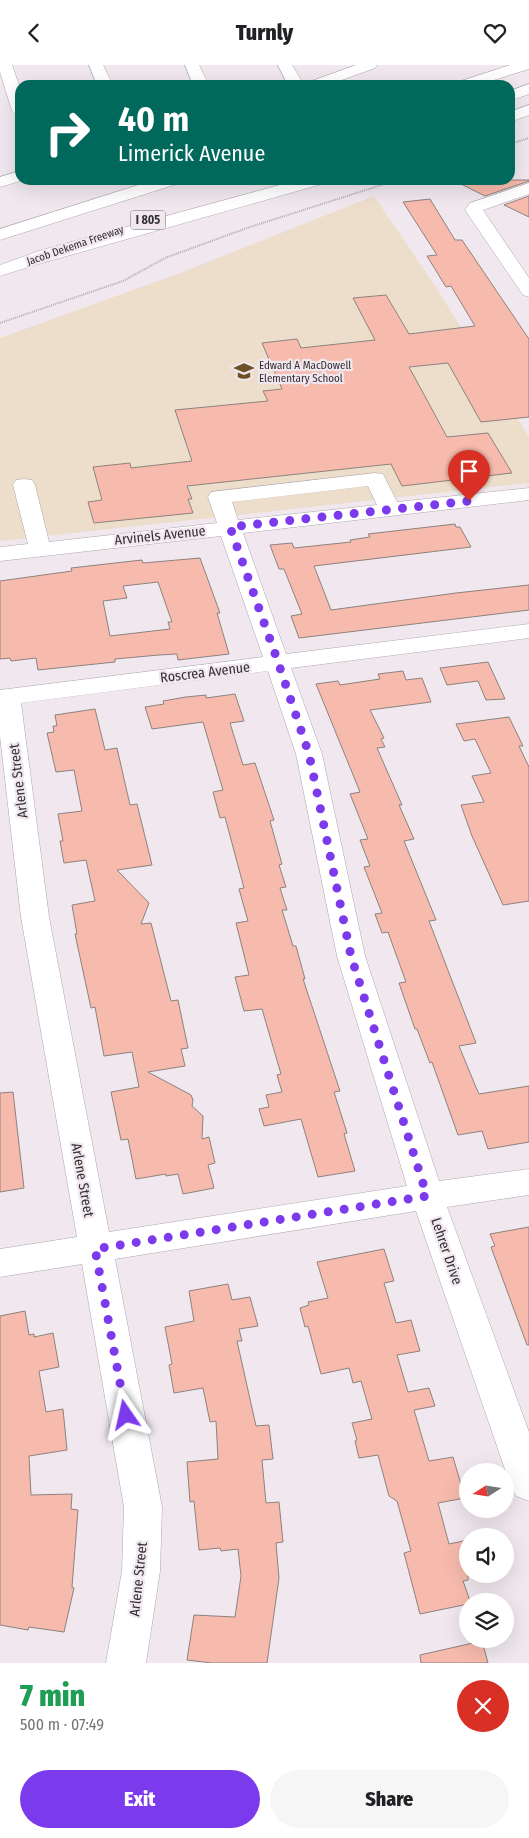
<!DOCTYPE html>
<html lang="en">
<head>
<meta charset="utf-8">
<style>
	:root { --surface:#fff; --page:#f6f6f6; --text:#202124; --muted:#757577; --accent:#7c3aed }
	body { margin:0; font-family:"Fira Sans Condensed",sans-serif; background:var(--page); color:var(--text); height:100vh; display:flex; flex-direction:column; font-size:19px; white-space:nowrap }
	* { box-sizing:border-box; margin:0 }
	p { font-size:16px; color:var(--muted) }
	.icon { flex:none; width:28px; height:28px; fill:none; stroke:currentColor; stroke-width:2; stroke-linecap:round; stroke-linejoin:round }
	.map { position:relative; height:1598px; overflow:hidden }
	.panel { display:flex; flex-direction:column; background:var(--surface); flex:1 }
	.panel>* { flex:none }
	.guide { position:absolute; left:15px; top:15px; width:500px; height:105px; border-radius:15px; box-shadow:0 5px 20px #0002; background:#00695c; color:#fff; overflow:hidden }
	.needle { width:32px; rotate:258deg }
	.fabs { position:absolute; left:459px; top:1398px; display:grid; gap:10px }
	.fabs a { display:grid; place-items:center; width:55px; height:55px; border-radius:50%; background:var(--surface); box-shadow:0 5px 20px #0002; font-size:25px }
	.pin { position:absolute; display:grid; place-items:center; width:42px; height:42px; color:#fff; margin:-51px -21px; border-radius:50% 50% 50% 0; rotate:-45deg; box-shadow:0 0 5px #0007 }
	.pin .icon { rotate:45deg }
	.me { position:absolute; width:55px; margin:-28px; rotate:349deg; stroke-linejoin:round; filter:drop-shadow(0 0 4px #0008) }
	.turn { display:flex; align-items:center; gap:18px; height:105px; padding:0 20px; font-size:22px }
	.turn .icon { width:65px; height:65px; stroke-width:2.5 }
	.turn b { display:block; font-size:35px; line-height:42px }
	.round { display:grid; place-items:center; flex:none; width:52px; height:52px; border-radius:26px; background:var(--page) }
	.headline { display:flex; align-items:center; justify-content:space-between; height:85px; padding:0 20px }
	h1 { font-size:30px; font-weight:800; line-height:38px; color:#1e9e55 }
	.button { display:flex; gap:10px; margin-top:auto; padding:10px 20px }
	.button a { flex:1; height:58px; border-radius:30px; background:var(--accent); color:#fff; font-size:20px; font-weight:800; line-height:58px; text-align:center }
	.button a+a { background:var(--page); color:var(--text) }
	header { display:flex; justify-content:space-between; align-items:center; height:65px; padding:0 20px; background:var(--surface); font-size:22px; font-weight:800 }
	.map>svg:first-child { display:block }
	.education { fill:#eddecb }
	.building { fill:#f7bbad; stroke:#8d827f; fill-rule:evenodd }
	.lines { fill:none; stroke-linecap:round; stroke-linejoin:round }
	.minor-casing { stroke:#aea6ad; stroke-width:1 }
	.highway-casing { stroke:#aea6ad; stroke-width:1 }
	.path { stroke:#b4adb3; stroke-width:2; stroke-dasharray:1 1; stroke-linecap:butt }
	.minor { fill:#fff; fill-rule:evenodd }
	.highway { fill:#fff; fill-rule:evenodd }
	.route { stroke:#7c3aed; stroke-width:9; stroke-dasharray:0 16.2 }
	.labels { text-anchor:middle; stroke-width:4.5; stroke-linejoin:round; paint-order:stroke }
	.far-street-label { font-size:11px; fill:#333033; stroke:#f0e7ef }
	.far-poi-label { font-size:11px; fill:#333033; stroke:#f0e7ef; text-anchor:start }
	.shield { fill:#f0e7ef; stroke:#6c676b; stroke-width:1 }
	.shield-label { font-size:12px; font-weight:bold; fill:#333033 }
	.street-label { font-size:14px; fill:#333033; stroke:#f0e7ef }
</style>
</head>
<body>
<header><svg class="icon" aria-label="back" viewBox="0 0 24 24"><path d="M15 5l-7 7 7 7"/></svg>Turnly<svg class="icon" aria-label="heart" viewBox="0 0 24 24"><path d="M12 20l-8-8c-3-5 5-10 8-4 3-6 11-1 8 4z"/></svg></header>
<div class="map">
<svg width="529" height="1598" viewBox="0 0 529 1598">
	<rect width="100%" height="100%" fill="#f0e7ef"/>
	<!-- education -->
	<path class="education" d="M374 131 437 224 529 372V418L0 476V273L183 207Z"/>
	<!-- building -->
	<path class="building" d="M453 115H529V116L485 131Z
		M529 131V152L504 140Z
		M430 134 455 175H462L529 274V352L481 357 448 298 409 302 447 372 488 368 512 408 402 421 391 399 187 421 192 434H188L193 448 94 458 88 437 102 435 93 402 130 398 131 403 192 396 175 345 268 336 263 326 282 324 262 278 297 274 301 283 375 275 353 233 386 230 409 269 475 261 451 221 446 222 427 191 437 190 403 137Z
		M455 459 456 462H460L471 482 314 501 331 545 456 528 529 520V545L299 573 291 551 302 549 284 504H279L270 480 292 478 294 483 351 477 350 475 370 472 368 469Z
		M200 493 220 548H217L229 589 178 595 177 589 159 590 115 594V597L38 605 36 593 11 596 10 593 0 594V516L72 506 71 503 142 495 143 498ZM158 517 172 557H168L170 564 110 571 103 536 127 533 123 521Z
		M488 597 505 634 486 635 478 616 447 620 440 603Z
		M403 606 406 615 422 613 431 637 370 645 384 673 381 674 385 682 377 683 402 740H399L414 774 404 776 436 855 429 856 476 978 459 981 475 1020 479 1029 529 1021V1077L488 1084 482 1066 458 1070 432 997 430 998 417 964H415L399 918 406 917 388 867 382 868 375 849 382 848 364 802 370 801 360 775 368 774 350 729 360 727 316 619 338 616 340 620 380 614 378 609Z
		M235 629 244 656 230 658 243 700 255 698 274 755 270 756 282 799 279 800 286 822 280 823 287 845H282L293 881H296L305 914H303L340 1026 334 1027 347 1068 344 1069 355 1106 318 1112 301 1054 264 1061 259 1044 269 1042 266 1030 282 1027 277 1010 281 1009 262 944 244 946 235 912 249 910 236 858 248 856 239 824 244 823 225 752 220 753 213 727 223 725 203 657 152 664 145 642 164 639 163 636 186 632 206 630V633Z
		M95 644 105 685 117 683 130 740 137 739 152 800 117 805 149 838 141 859 151 858 171 936 178 935 188 983 181 984 185 1001 148 1007 191 1030 193 1035 192 1041 203 1051 202 1074 209 1072 215 1098 208 1100 214 1123 183 1129 178 1109 166 1111V1109L136 1114 128 1074 121 1075 111 1027 139 1022 132 987 104 991 95 942 91 943 75 869H77L72 840 95 836 86 795 64 798 60 776H63L58 749 82 746 74 705 56 707 47 668 54 667 53 661H57L55 650Z
		M509 652 523 681H519L529 702V836L503 840 472 771 461 740 484 737 472 711 491 708 475 674 464 676 456 659Z
		M13 1027 24 1123 0 1127V1028Z
		M529 1162V1280H527L491 1182 495 1181 490 1169Z
		M384 1184 394 1216 384 1218 396 1258 411 1255 420 1286 397 1290 408 1327 429 1323 435 1341 414 1345 429 1396 453 1392 465 1433 438 1438 449 1479 468 1475V1515L463 1516 470 1536H468V1539L420 1549 404 1488 411 1486 397 1436 389 1431 378 1390 359 1393 355 1376 357 1375 352 1358 372 1354 361 1316 353 1318 349 1303 321 1309 308 1261 305 1262 300 1243 309 1240 308 1237 328 1233 317 1197Z
		M228 1219 232 1235 250 1232 258 1261 239 1264 242 1276H237L256 1361 269 1360 273 1394 262 1395 266 1438 279 1437 283 1477 276 1478 279 1513 267 1598H212L187 1595 194 1550 235 1552 241 1511 238 1484 221 1486 220 1483 199 1485 194 1436 190 1437 187 1397 218 1394 216 1356 210 1357 203 1323 174 1328 169 1300 172 1299 165 1262 194 1256 189 1226Z
		M25 1246 29 1270 34 1269V1272L53 1268 59 1302 39 1306 46 1347 63 1344 67 1385 29 1391 31 1430 72 1429 71 1444 78 1445 72 1522 74 1523 64 1567 29 1562 28 1565 0 1560V1251Z
		M482 1576 488 1598H421L420 1590Z"/>
	<g class="lines">
		<defs>
			<path id="minor" d="M0 0H12L20 23V51L15 49 12 46 0 7Z
				M89 0H103L113 20H97Z
				M185 0H199L209 20H193Z
				M278 0H292L304 20H288Z
				M356 0H377L375 3 328 20H306L309 17Z
				M20 106V115H24L0 122V112Z
				M529 118V129L483 145 529 213V232L523 230 465 145 470 138Z
				M375 408 383 409 397 437 529 423V435L243 468 286 589 529 559V573L291 603 322 689 365 891 439 1116 529 1104V1130L447 1142 529 1367V1436L516 1431 510 1419 416 1146 115 1194 162 1442 160 1506 146 1598H106L122 1506 124 1442 82 1199 0 1212V1184L77 1172 21 852 0 671V625L263 592 221 471 0 496V482L28 479 13 420 16 415 24 414 32 415 35 420 49 477 217 458 208 432 211 427ZM368 421 377 440 238 455 232 437ZM268 606 296 689 337 891 407 1121 109 1167 49 852 21 638Z"/>
			<path id="highway" d="M510 0H529V4L478 20H455L458 17Z
				M529 19V29L510 36V26Z
				M529 40V50L510 57V47Z
				M154 115H179L177 119 0 175V164Z
				M298 115H324L322 119 35 200 0 211V200L42 185Z"/>
		</defs>
		<!-- minor casing -->
		<use href="#minor" class="minor-casing"/>
		<!-- highway casing -->
		<use href="#highway" class="highway-casing"/>
		<!-- path -->
		<path class="path" d="M510 79 529 73
			M0 258 123 216 165 193 247 163 397 115"/>
		<!-- minor -->
		<use href="#minor" class="minor"/>
		<!-- highway -->
		<use href="#highway" class="highway"/>
	</g>
	<g class="lines">
		<!-- route -->
		<path class="route" d="M126 1350 95 1184 427 1131 351 891 309 689 278 597 230 462 469 436"/>
	</g>
	<!-- icons -->
	<defs>
		<symbol id="school-bare" viewBox="-9 -9 18 18"><path d="M0-5L7-2L0 1L-7-2ZM-4 1L0 2.5L4 1V4Q0 6-4 4Z" fill="#6d5124" stroke="#f0e7ef" stroke-width="2.5" paint-order="stroke"/></symbol>
	</defs>
	<g fill-rule="evenodd">
		<use href="#school-bare" x="230" y="292" width="28" height="28"/>
	</g>
	<g class="labels">
		<!-- far-street labels -->
		<g class="far-street-label">
			<text transform="translate(75 180) rotate(-19)" y="4">Jacob Dekema Freeway</text>
		</g>
		<!-- far-poi labels -->
		<g class="far-poi-label">
			<text x="259" y="304">Edward A MacDowell<tspan x="259" dy="13">Elementary School</tspan></text>
		</g>
		<!-- shield labels -->
		<rect class="shield" x="130.5" y="145.5" width="35" height="19" rx="4"/>
		<g class="shield-label">
			<text x="148" y="159">I 805</text>
		</g>
		<!-- street labels -->
		<g class="street-label">
			<text transform="translate(160 470) rotate(-6)" y="5">Arvinels Avenue</text>
			<text transform="translate(205 607) rotate(-7)" y="5">Roscrea Avenue</text>
			<text transform="translate(18 716) rotate(-97)" y="5">Arlene Street</text>
			<text transform="translate(83 1115) rotate(80)" y="5">Arlene Street</text>
			<text transform="translate(447 1186) rotate(71)" y="5">Lehrer Drive</text>
			<text transform="translate(138 1514) rotate(-84)" y="5">Arlene Street</text>
		</g>
	</g>
</svg>
<div class="fabs">
<a><svg class="needle" viewBox="-14 -14 28 28"><path d="M0-13l5 13h-10z" fill="#e53935"/><path d="M0 13l5-13h-10z" fill="#757577"/></svg></a>
<a><svg class="icon" aria-label="sound" viewBox="0 0 24 24"><path d="M4 9h4l5-4v14l-5-4H4zM17 9q2 3 0 6"/></svg></a>
<a><svg class="icon" aria-label="layers" viewBox="0 0 24 24"><path d="M12 4l9 5-9 5-9-5zM3 14l9 5 9-5"/></svg></a>
</div>
<div class="pin" style="left:469px;top:436px;background:#d93025"><svg class="icon" aria-label="arrive" viewBox="0 0 24 24"><path d="M6 21V4h12l-3 4 3 4H6"/></svg></div>
<svg class="me" style="left:126px;top:1350px" viewBox="-20 -20 40 40"><path d="M0-17L14 15 0 8-14 15z" fill="#7c3aed" stroke="#fff" stroke-width="4"/></svg>
<div class="guide">
<div class="turn"><svg class="icon" aria-label="right" viewBox="0 0 24 24"><path d="M7 20v-9h11M14 6l5 5-5 5"/></svg><div><b>40 m</b>Limerick Avenue</div></div>
</div>
</div>
<section class="panel">
<div class="headline"><div><h1>7 min</h1><p>500 m · 07:49</p></div><a class="round" style="background:#d93025;color:#fff"><svg class="icon" aria-label="close" viewBox="0 0 24 24"><path d="M6 6l12 12M18 6L6 18"/></svg></a></div>
<div class="button"><a>Exit</a><a>Share</a></div>
</section>
</body>
</html>
